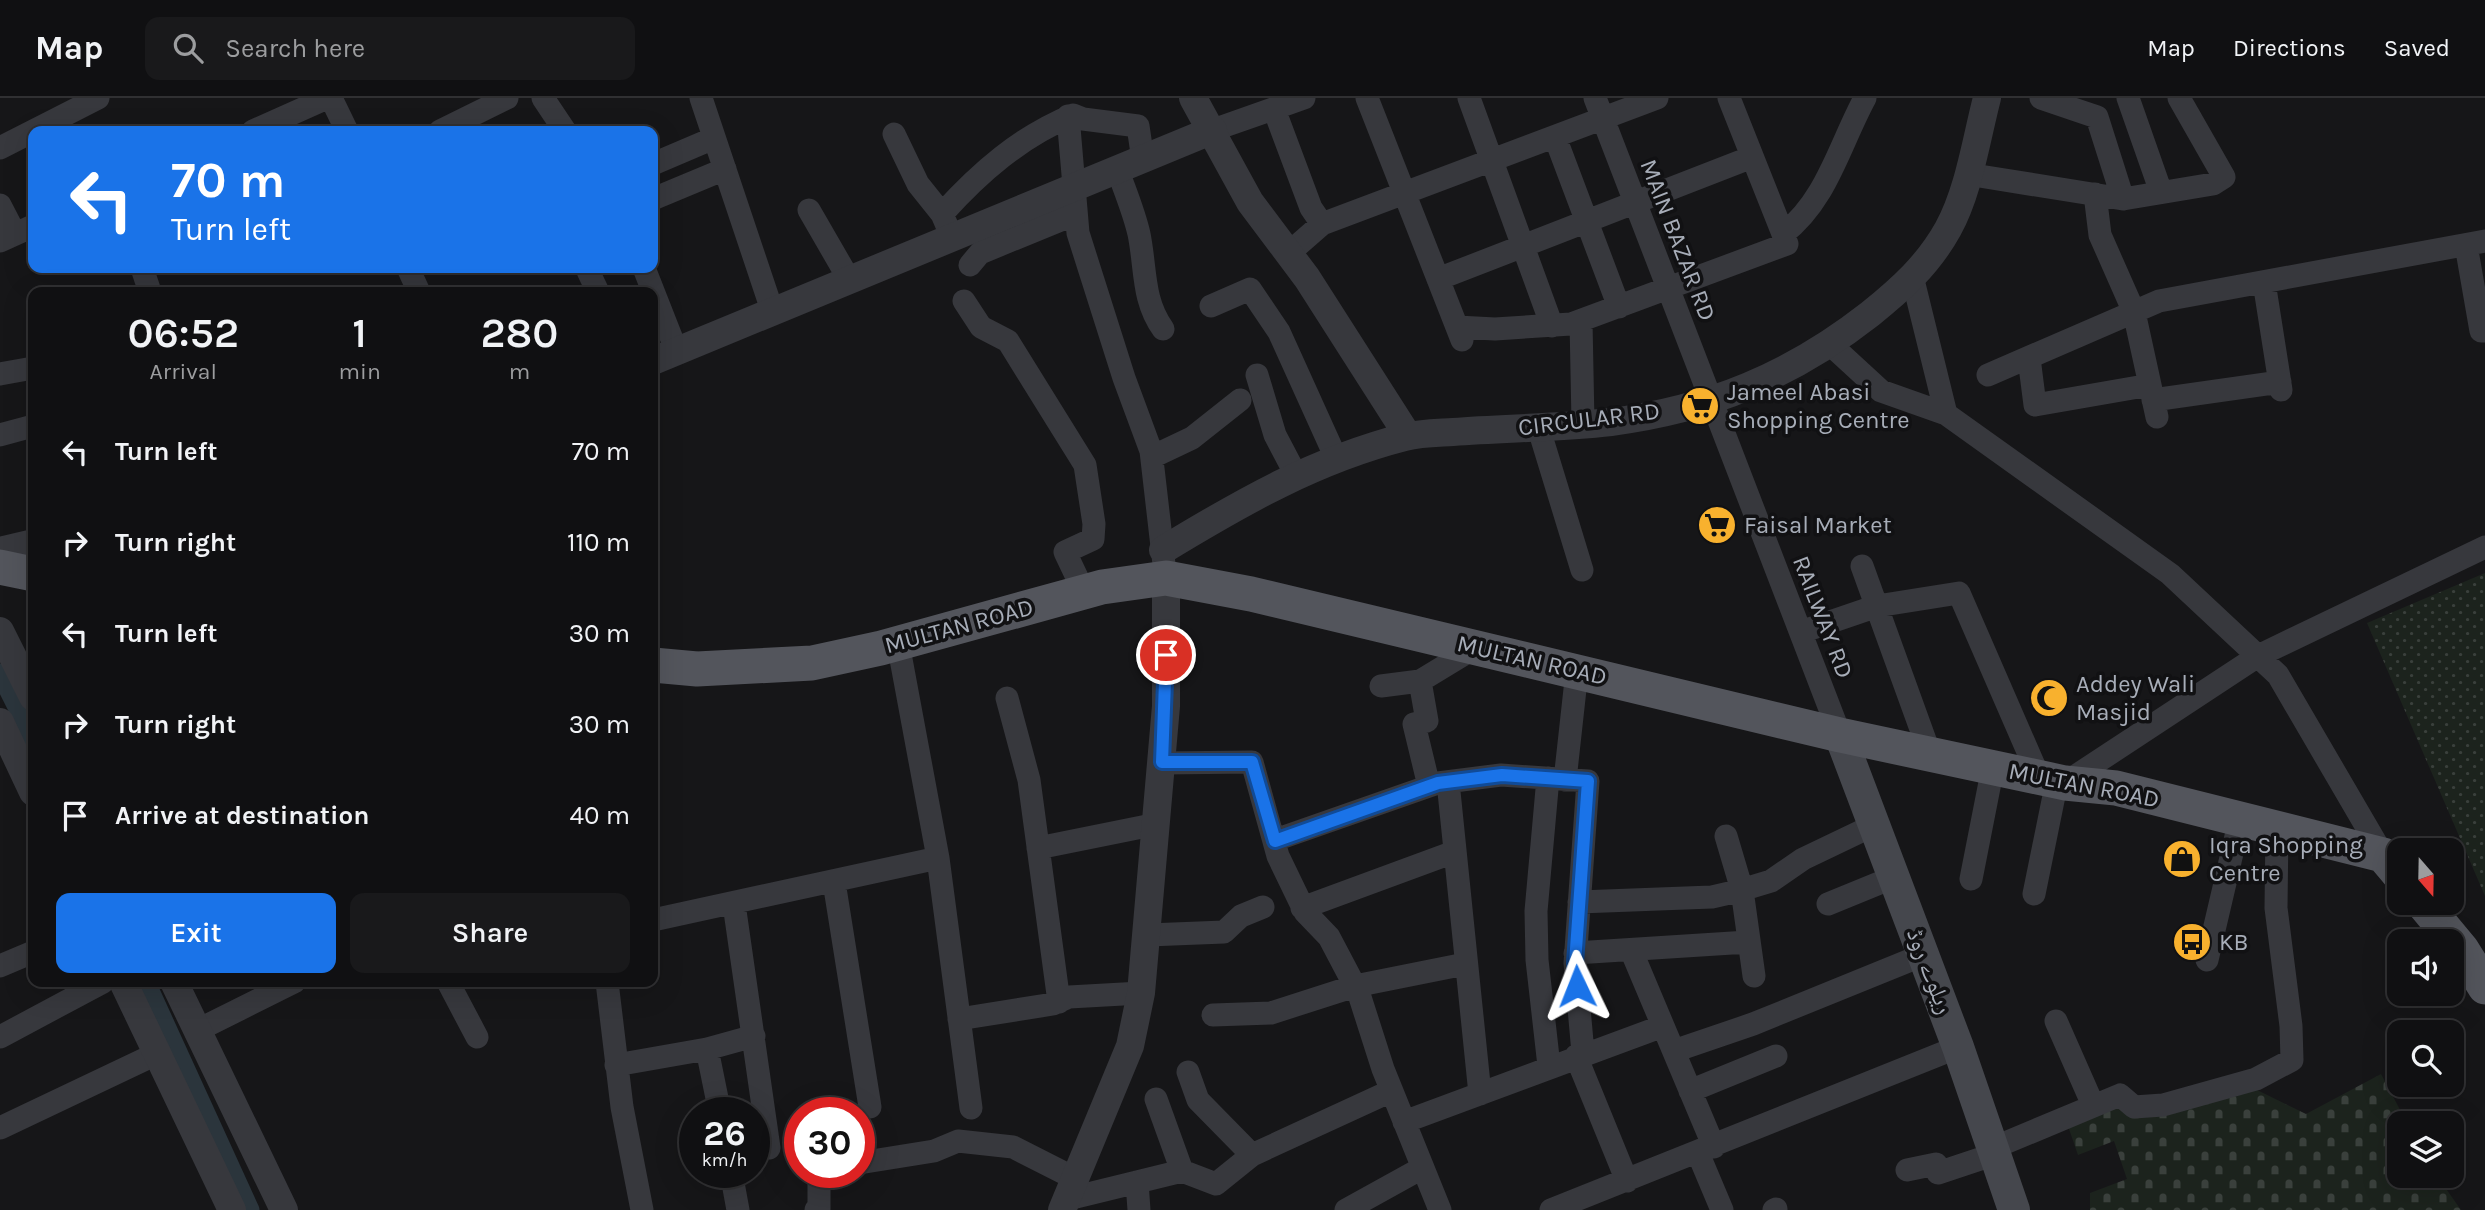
<!DOCTYPE html>
<html lang="en">
<head>
<meta charset="utf-8">
<style>
	:root { --surface:#101012; --page:#19191b; --text:#f1f3f6; --muted:#9c9d9f; --line:#303032; --accent:#1a73e8 }
	body { margin:0; font-family:Karla,"Noto Naskh Arabic",sans-serif; background:var(--page); color:var(--text); height:100vh; display:flex; flex-direction:column; font-size:26px; white-space:nowrap }
	* { box-sizing:border-box; margin:0 }
	p { font-size:23px; color:var(--muted) }
	.icon { flex:none; width:38px; height:38px; fill:none; stroke:currentColor; stroke-width:2; stroke-linecap:round; stroke-linejoin:round }
	.map { position:relative; flex:1; overflow:hidden }
	.drawer { position:absolute; left:28px; top:189px; width:630px; height:700px; display:flex; flex-direction:column; background:var(--surface); border-radius:14px; box-shadow:0 7px 28px #0002,0 0 0 2px var(--line) }
	.drawer>* { flex:none }
	.banner { position:absolute; left:28px; top:28px; width:630px; height:147px; border-radius:14px; box-shadow:0 7px 28px #0002,0 0 0 2px var(--line); background:#1a73e8; color:#fff; overflow:hidden }
	.needle { width:46px; rotate:160deg }
	.fabs { position:absolute; left:2387px; top:740px; display:grid; gap:14px }
	.fabs a { display:grid; place-items:center; width:77px; height:77px; border-radius:14px; background:var(--surface); box-shadow:0 7px 28px #0002,0 0 0 2px var(--line); font-size:35px }
	.speed { position:absolute; left:679px; top:999px; display:flex; gap:14px; font-size:35px; font-weight:700; text-align:center }
	.speed>* { display:grid; place-content:center; width:91px; height:91px; border-radius:50%; background:var(--surface); box-shadow:0 7px 28px #0002,0 0 0 2px var(--line); line-height:1 }
	.speed small { font-size:18px; font-weight:400 }
	.speed .limit { border:10px solid #d22; background:#fff; color:#111 }
	.pin { position:absolute; display:grid; place-items:center; width:60px; height:60px; color:#fff; margin:-30px; border:4px solid #fff; border-radius:50%; box-shadow:0 2px 7px #0007 }
	.me { position:absolute; width:77px; margin:-38px; rotate:358deg; stroke-linejoin:round; filter:drop-shadow(0 0 5px #0008) }
	.turn { display:flex; align-items:center; gap:24px; height:147px; padding:0 28px; font-size:32px }
	.turn .icon { width:91px; height:91px; stroke-width:2.5 }
	.turn b { display:block; font-size:49px; line-height:60px }
	.eta { display:flex; justify-content:space-evenly; align-items:center; height:119px; text-align:center }
	.eta b { font-size:42px; font-weight:600; line-height:49px }
	.cta { display:flex; gap:14px; margin-top:auto; padding:14px 28px }
	.cta a { flex:1; height:80px; border-radius:14px; background:var(--accent); color:#fff; font-size:28px; font-weight:600; line-height:80px; text-align:center }
	.cta a+a { background:var(--page); color:var(--text) }
	ul { padding:0; list-style:none }
	li { display:flex; align-items:center; gap:21px; height:91px; padding:0 28px }
	li div { flex:1 }
	li b { display:block; font-size:26px }
	li em { font-style:normal }
	header { display:flex; align-items:center; gap:42px; box-sizing:border-box; height:98px; padding:0 35px; background:var(--surface); border-bottom:2px solid var(--line) }
	header strong { font-size:33px }
	nav { display:flex; gap:38px; margin-inline-start:auto; font-size:24px }
	.search { width:490px; height:63px; background:var(--page); display:flex; align-items:center; gap:18px; box-sizing:border-box; padding:0 24px; border-radius:14px; color:var(--muted); font-size:26px }
	.map>svg:first-child { display:block }
	.cemetery { fill:url(#cemetery-stones) }
	.park { fill:url(#park-dots) }
	.lines { fill:none; stroke-linecap:round; stroke-linejoin:round }
	.canal { stroke:#2b353c; stroke-width:19 }
	.minor { stroke:#37383d; stroke-width:23 }
	.tertiary { stroke:#37383d; stroke-width:28 }
	.secondary { stroke:#45474d; stroke-width:32 }
	.primary { stroke:#53555c; stroke-width:35 }
	.route-casing { stroke:#114b97; stroke-width:18 }
	.route { stroke:#1a73e8; stroke-width:12 }
	.labels { text-anchor:middle; stroke-width:7; stroke-linejoin:round; paint-order:stroke }
	.street-label { font-size:24px; fill:#a7adb8; stroke:#111113 }
	.poi-label { font-size:24px; fill:#a7adb8; stroke:#111113; text-anchor:start }
</style>
</head>
<body>
<header>
<strong>Map</strong>
<div class="search"><svg class="icon" aria-label="search" viewBox="0 0 24 24"><circle cx="10" cy="10" r="6"/><path d="M15 15l6 6"/></svg>Search here</div>
<nav><a>Map</a><a>Directions</a><a>Saved</a></nav>
</header>
<div class="map">
<svg width="2485" height="1112" viewBox="0 0 2485 1112">
	<defs>
		<pattern id="cemetery-stones" width="16" height="16" patternUnits="userSpaceOnUse" patternTransform="scale(1.75)"><rect width="16" height="16" fill="#1c231d"/><path d="M2 7V4a2 2 0 0 1 4 0v3zM10 15v-3a2 2 0 0 1 4 0v3z" fill="#3a403c"/></pattern>
		<pattern id="park-dots" width="8" height="8" patternUnits="userSpaceOnUse" patternTransform="scale(1.75)"><rect width="8" height="8" fill="#1c231d"/><path d="M2 2h.1M6 6h.1" fill="none" stroke="#3a403c" stroke-width="1.8" stroke-linecap="round"/></pattern>
	</defs>
	<rect width="100%" height="100%" fill="#161618"/>
	<!-- cemetery -->
	<path class="cemetery" d="M2381 976 2407 1025 2399 1026V1078H2437L2461 1112H2090V1095L2127 1081 2114 1043 2078 1057 2067 1025 2115 1006 2255 991 2306 1016Z"/>
	<!-- park -->
	<path class="park" d="M2485 475V798L2367 525Z"/>
	<g class="lines">
		<!-- canal -->
		<path class="canal" d="M0 575 33 641
			M146 884 250 1112"/>
		<!-- minor -->
		<path class="minor" d="M331 0 347 33
			M543 0 565 33
			M701 0 773 215
			M1367 0 1462 242
			M1469 0 1552 228
			M1595 0 1840 637
			M2041 0 2097 19 2123 101
			M2128 0 2161 94
			M1274 11 1311 110 1322 126
			M1068 18 1078 135 1124 280 1151 353 1164 466
			M1213 32 1304 0
			M253 33 327 0
			M440 33 507 0
			M894 36 918 86 942 116 948 130
			M1555 39 1619 209
			M0 50 98 0
			M653 66 714 40
			M1118 73C1125 93 1134 114 1139 136 1146 170 1142 202 1163 231
			M1967 76 2123 101 2213 86 2224 79 2179 0
			M2095 96 2100 137 2134 214 2157 319
			M653 101 725 71
			M0 107 15 136
			M809 112 850 183
			M942 116C980 74 1020 39 1073 17L1083 21 1138 28 1143 62
			M1783 136C1827 102 1839 48 1865 0
			M0 143 33 128
			M2466 147 2481 233H2485
			M1289 155 1322 126 1657 0
			M970 167 980 155 1075 116
			M142 170 150 194
			M408 170 419 194
			M644 170 677 254
			M588 173 598 194
			M1438 181 1752 59
			M1913 182 1946 316 2170 476 2278 577 2383 757
			M2264 184 2281 292
			M964 203 981 229 1008 243 1085 367 1094 426 1093 441 1065 454 1084 494
			M1211 208 1250 191 1279 234 1336 360
			M1581 223 1583 325
			M1457 229 1495 231 1571 226 1787 146 1729 0
			M1831 247 1881 293 1946 316
			M2029 260 2035 307 2150 287
			M0 276 33 270
			M1257 277 1275 337 1296 377
			M1988 277 2159 203 2485 143
			M2153 302 2280 284
			M1538 328 1582 472
			M0 337 33 328
			M1152 359 1192 340 1240 302
			M1862 468 1930 656
			M1801 534 1877 508 1959 495 2039 679
			M898 545 938 760 971 1010
			M1420 583 1427 623 1414 626 1429 688
			M1381 588 1420 583 1476 549
			M1007 600 1029 682 1059 904
			M1162 665 1252 664 1278 758 1305 814 1329 839 1359 896 1383 971 1440 1112
			M1548 680 1536 813 1537 862 1549 968
			M1565 682 1577 573
			M1448 684 1480 996
			M2065 685 2258 558 2485 449
			M1726 738 1742 792 1754 878
			M1275 742 1438 685 1501 677 1588 683 1575 865 1583 955
			M1038 750 1157 726
			M1971 781 1993 669
			M834 784 870 1009
			M2034 796 2057 683
			M1579 804 1712 799 1738 793 1771 783 1803 761 1874 727
			M734 806 769 1050
			M1828 806 1894 779
			M1302 810 1454 754
			M653 822 938 760
			M1148 837 1224 834 1241 818 1263 809
			M1631 852 1714 1049
			M1575 855 1748 844
			M2207 862 2240 721
			M0 868 33 854
			M448 884 477 939
			M607 884 622 1009 642 1112
			M1213 917 1271 915 1355 888 1465 866
			M959 921 1053 906 1069 899 1141 895
			M2056 923 2093 1007
			M198 932 294 884
			M0 939 103 884
			M707 951 720 1015
			M1674 953 1753 926 1923 857
			M1576 958 1627 1083
			M616 967 707 951 754 938
			M1188 974 1198 1002 1252 1057
			M1690 993 1776 958
			M1156 1001 1182 1073 1216 1086 1252 1057 1391 993
			M1404 1024 1663 928
			M0 1030 158 955
			M1993 1050 2120 997 2134 1009 2163 1007 2256 981 2292 962 2291 928 2276 810 2277 730
			M1698 1055 1722 1112
			M859 1065 934 1053 958 1043 1013 1049 1076 1081
			M1907 1072 1936 1066 1938 1075 1995 1056
			M731 1074 738 1112
			M1137 1084 1139 1112
			M1068 1101 1182 1073
			M816 1112 819 1111V1074
			M1346 1112 1422 1070
			M1551 1112 1958 949
			M1774 1112 1776 1111"/>
		<!-- tertiary -->
		<path class="tertiary" d="M1193 0 1250 104 1307 180 1408 338
			M653 263 1213 32
			M1163 452C1242 404 1315 362 1405 339 1420 335 1437 335 1453 334 1505 330 1559 330 1611 324 1710 311 1791 278 1870 216 1901 191 1928 167 1948 131 1969 93 1976 42 1987 0
			M0 453 33 445
			M0 533 33 599
			M0 624 33 694
			M123 884 232 1112
			M174 884 284 1112
			M1062 1112 1130 948 1141 895 1166 608V480"/>
		<!-- secondary -->
		<path class="secondary" d="M1840 637 1958 949 2014 1112"/>
		<!-- primary -->
		<path class="primary" d="M0 469 33 476
			M653 567 697 571 812 565 881 550 1102 489 1166 480 1251 496 1840 637 2065 685 2116 690 2383 757 2399 776
			M2423 805 2462 852 2485 889"/>
	</g>
	<g class="lines">
		<defs>
			<path id="route" d="M1166 557 1162 664H1252L1275 743 1438 685 1502 677 1588 683 1575 865 1577 888"/>
		</defs>
		<!-- route casing -->
		<use href="#route" class="route-casing"/>
		<!-- route -->
		<use href="#route" class="route"/>
	</g>
	<!-- icons -->
	<defs>
		<symbol id="supermarket-disc" viewBox="-11 -11 22 22"><circle r="9.5" fill="#f8b12e" stroke="#111113"/><path d="M-6-5.5h2.5l.6 2H6L4.5 2H-2.5L-4.4-4H-6ZM-1.5 3.2a1.3 1.3 0 1 0 .1 0ZM3 3.2a1.3 1.3 0 1 0 .1 0Z" fill="#111"/></symbol>
		<symbol id="mosque-disc" viewBox="-11 -11 22 22"><circle r="9.5" fill="#f8b12e" stroke="#111113"/><path d="M3.5-4.9A6 6 0 1 0 3.5 4.9A5 5 0 1 1 3.5-4.9Z" fill="#111"/></symbol>
		<symbol id="shop-disc" viewBox="-11 -11 22 22"><circle r="9.5" fill="#f8b12e" stroke="#111113"/><path d="M-5-2.5h2.3a2.7 3.5 0 0 1 5.4 0H5L5.5 6h-11ZM-1.5-2.5h3a1.5 2.3 0 0 0-3 0Z" fill="#111"/></symbol>
		<symbol id="bus-disc" viewBox="-11 -11 22 22"><circle r="9.5" fill="#f8b12e" stroke="#111113"/><path d="M-5-6H5V4H4V6H2V4H-2V6H-4V4H-5ZM-3.5-4V0h7V-4ZM-3.5 1.2v1.5H-2V1.2ZM2 1.2v1.5H3.5V1.2Z" fill="#111"/></symbol>
	</defs>
	<g fill-rule="evenodd">
		<use href="#supermarket-disc" x="1678" y="286" width="44" height="44"/>
		<use href="#supermarket-disc" x="1695" y="405" width="44" height="44"/>
		<use href="#mosque-disc" x="2027" y="578" width="44" height="44"/>
		<use href="#shop-disc" x="2160" y="739" width="44" height="44"/>
		<use href="#bus-disc" x="2170" y="822" width="44" height="44"/>
	</g>
	<g class="labels">
		<!-- street labels -->
		<g class="street-label">
			<text transform="translate(1678 142) rotate(69)" y="8">MAIN BAZAR RD</text>
			<text transform="translate(1589 321) rotate(-7)" y="8">CIRCULAR RD</text>
			<text transform="translate(1823 519) rotate(69)" y="8">RAILWAY RD</text>
			<text transform="translate(959 528) rotate(-15)" y="8">MULTAN ROAD</text>
			<text transform="translate(1532 562) rotate(13)" y="8">MULTAN ROAD</text>
			<text transform="translate(2084 687) rotate(11)" y="8">MULTAN ROAD</text>
			<text transform="translate(1930 873) rotate(69)" y="8">ریلوے روڈ</text>
		</g>
		<!-- poi labels -->
		<g class="poi-label">
			<text x="1727" y="302">Jameel Abasi<tspan x="1727" dy="28">Shopping Centre</tspan></text>
			<text x="1744" y="435">Faisal Market</text>
			<text x="2076" y="594">Addey Wali<tspan x="2076" dy="28">Masjid</tspan></text>
			<text x="2209" y="755">Iqra Shopping<tspan x="2209" dy="28">Centre</tspan></text>
			<text x="2219" y="852">KB</text>
		</g>
	</g>
</svg>
<div class="fabs">
<a><svg class="needle" viewBox="-14 -14 28 28"><path d="M0-13l5 13h-10z" fill="#e53935"/><path d="M0 13l5-13h-10z" fill="#9c9d9f"/></svg></a>
<a><svg class="icon" aria-label="sound" viewBox="0 0 24 24"><path d="M4 9h4l5-4v14l-5-4H4zM17 9q2 3 0 6"/></svg></a>
<a><svg class="icon" aria-label="search" viewBox="0 0 24 24"><circle cx="10" cy="10" r="6"/><path d="M15 15l6 6"/></svg></a>
<a><svg class="icon" aria-label="layers" viewBox="0 0 24 24"><path d="M12 4l9 5-9 5-9-5zM3 14l9 5 9-5"/></svg></a>
</div>
<div class="speed"><div>26<small>km/h</small></div><div class="limit">30</div></div>
<div class="pin" style="left:1166px;top:557px;background:#d93025"><svg class="icon" aria-label="arrive" viewBox="0 0 24 24"><path d="M6 21V4h12l-3 4 3 4H6"/></svg></div>
<svg class="me" style="left:1577px;top:888px" viewBox="-20 -20 40 40"><path d="M0-17L14 15 0 8-14 15z" fill="#1a73e8" stroke="#fff" stroke-width="4"/></svg>
<div class="banner">
<div class="turn"><svg class="icon" aria-label="left" viewBox="0 0 24 24"><path d="M17 20v-9H6M10 6l-5 5 5 5"/></svg><div><b>70 m</b>Turn left</div></div>
</div>
<section class="drawer">
<div class="eta">
<div><b>06:52</b><p>Arrival</p></div>
<div><b>1</b><p>min</p></div>
<div><b>280</b><p>m</p></div>
</div>
<ul>
<li><svg class="icon" aria-label="left" viewBox="0 0 24 24"><path d="M17 20v-9H6M10 6l-5 5 5 5"/></svg><div><b>Turn left</b></div><em>70 m</em></li>
<li><svg class="icon" aria-label="right" viewBox="0 0 24 24"><path d="M7 20v-9h11M14 6l5 5-5 5"/></svg><div><b>Turn right</b></div><em>110 m</em></li>
<li><svg class="icon" aria-label="left" viewBox="0 0 24 24"><path d="M17 20v-9H6M10 6l-5 5 5 5"/></svg><div><b>Turn left</b></div><em>30 m</em></li>
<li><svg class="icon" aria-label="right" viewBox="0 0 24 24"><path d="M7 20v-9h11M14 6l5 5-5 5"/></svg><div><b>Turn right</b></div><em>30 m</em></li>
<li><svg class="icon" aria-label="arrive" viewBox="0 0 24 24"><path d="M6 21V4h12l-3 4 3 4H6"/></svg><div><b>Arrive at destination</b></div><em>40 m</em></li>
</ul>
<div class="cta"><a>Exit</a><a>Share</a></div>
</section>
</div>
</body>
</html>
